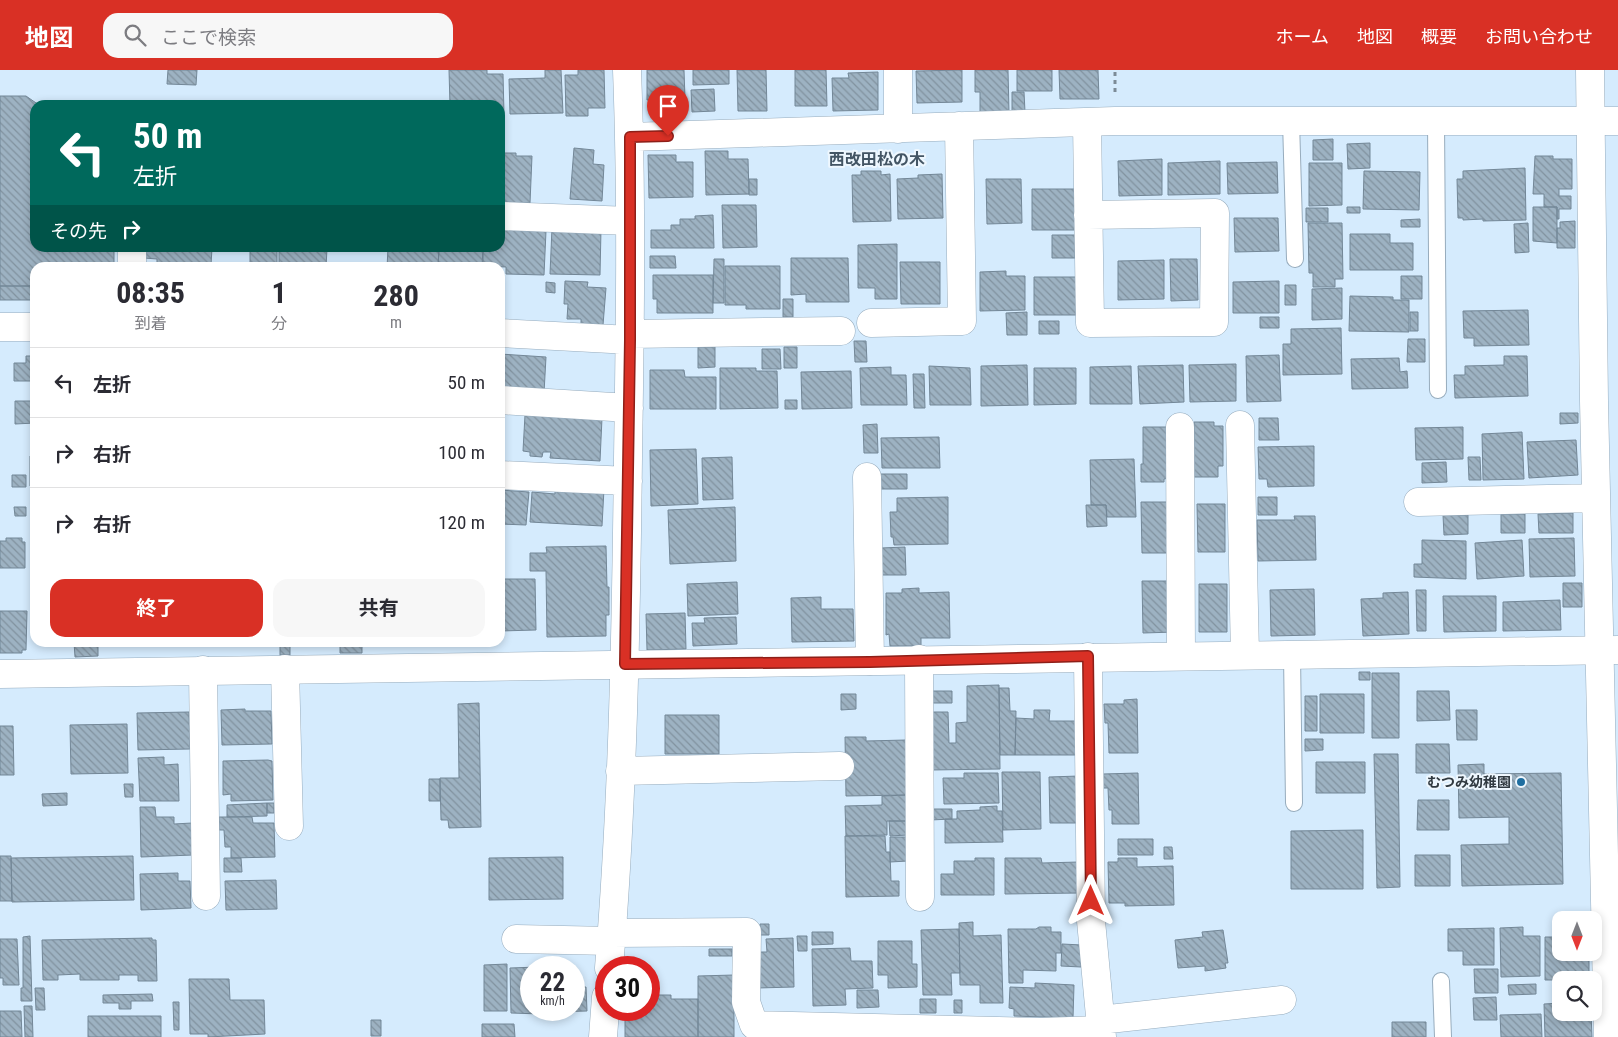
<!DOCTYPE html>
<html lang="ja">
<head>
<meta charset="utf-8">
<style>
	:root { --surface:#fff; --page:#f7f7f7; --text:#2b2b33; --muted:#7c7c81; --line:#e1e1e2; --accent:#d93025 }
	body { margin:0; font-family:"Roboto Condensed","Noto Sans JP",sans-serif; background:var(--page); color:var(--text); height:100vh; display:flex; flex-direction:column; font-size:19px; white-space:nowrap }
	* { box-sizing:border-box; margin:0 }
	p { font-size:16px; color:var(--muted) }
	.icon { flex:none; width:28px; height:28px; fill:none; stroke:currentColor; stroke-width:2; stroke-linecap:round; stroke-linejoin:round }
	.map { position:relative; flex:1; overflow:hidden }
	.details { position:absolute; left:30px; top:192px; width:475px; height:385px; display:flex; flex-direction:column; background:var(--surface); border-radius:15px; box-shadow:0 2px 8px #0003 }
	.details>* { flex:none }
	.top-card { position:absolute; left:30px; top:30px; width:475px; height:152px; border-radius:15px; box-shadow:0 2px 8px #0003; background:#00695c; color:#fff; overflow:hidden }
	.needle { width:32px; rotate:180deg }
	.fabs { position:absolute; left:1552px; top:841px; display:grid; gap:10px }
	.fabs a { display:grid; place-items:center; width:50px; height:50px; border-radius:10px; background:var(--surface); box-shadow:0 2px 8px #0003; font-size:25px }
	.speed { position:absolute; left:520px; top:886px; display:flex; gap:10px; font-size:25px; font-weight:700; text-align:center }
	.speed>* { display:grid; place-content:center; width:65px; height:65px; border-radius:50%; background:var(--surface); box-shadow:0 2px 8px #0003; line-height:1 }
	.speed small { font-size:12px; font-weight:400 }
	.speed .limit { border:8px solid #d22; background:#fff; color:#111 }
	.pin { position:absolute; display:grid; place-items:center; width:42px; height:42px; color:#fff; margin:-51px -21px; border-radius:50% 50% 50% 0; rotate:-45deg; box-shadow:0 0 5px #0007 }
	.pin .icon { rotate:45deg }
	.me { position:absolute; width:55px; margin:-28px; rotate:0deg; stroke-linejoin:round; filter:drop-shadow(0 0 4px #0008) }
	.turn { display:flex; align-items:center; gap:18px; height:105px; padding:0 20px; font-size:22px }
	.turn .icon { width:65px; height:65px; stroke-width:2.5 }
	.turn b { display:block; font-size:35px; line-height:42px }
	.then { display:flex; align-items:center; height:48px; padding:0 20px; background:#0003; gap:10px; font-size:19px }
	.eta { display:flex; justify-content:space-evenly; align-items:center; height:85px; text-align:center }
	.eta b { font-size:30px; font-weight:700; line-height:35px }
	.cta { display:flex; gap:10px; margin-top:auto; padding:10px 20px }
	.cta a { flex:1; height:58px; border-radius:15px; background:var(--accent); color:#fff; font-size:20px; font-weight:700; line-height:58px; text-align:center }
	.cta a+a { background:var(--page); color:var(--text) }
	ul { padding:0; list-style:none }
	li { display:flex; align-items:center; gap:15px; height:70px; padding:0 20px; border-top:1px solid var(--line) }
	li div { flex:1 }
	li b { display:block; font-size:19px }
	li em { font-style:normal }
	header { display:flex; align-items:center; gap:30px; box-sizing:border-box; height:70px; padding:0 25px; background:var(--accent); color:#fff }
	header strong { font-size:24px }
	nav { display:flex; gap:28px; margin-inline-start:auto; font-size:18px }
	.search { width:350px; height:45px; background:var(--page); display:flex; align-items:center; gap:12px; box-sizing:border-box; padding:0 18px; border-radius:15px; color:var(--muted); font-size:19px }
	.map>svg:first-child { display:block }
	.building { fill:url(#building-back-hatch); stroke:#738797 }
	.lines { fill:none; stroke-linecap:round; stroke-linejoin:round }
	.service-casing { stroke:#97acbd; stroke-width:18 }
	.minor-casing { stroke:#97acbd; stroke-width:29 }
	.tertiary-casing { stroke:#97acbd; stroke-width:29 }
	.path { stroke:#7c8b97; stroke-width:3; stroke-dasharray:4 4; stroke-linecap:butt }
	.service { stroke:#fff; stroke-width:16 }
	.minor { stroke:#fff; stroke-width:28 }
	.tertiary { stroke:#fff; stroke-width:28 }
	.route-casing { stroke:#8d1f18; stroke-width:12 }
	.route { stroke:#d93025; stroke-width:9 }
	.poi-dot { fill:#1f6ea0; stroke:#eef7fe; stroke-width:2 }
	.labels { text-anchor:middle; stroke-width:4; stroke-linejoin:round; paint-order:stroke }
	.poi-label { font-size:14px; font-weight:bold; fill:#313a41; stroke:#eef7fe; text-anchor:end }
	.quarter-label { font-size:16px; font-weight:bold; fill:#435564; stroke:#eef7fe }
</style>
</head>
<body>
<header>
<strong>地図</strong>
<div class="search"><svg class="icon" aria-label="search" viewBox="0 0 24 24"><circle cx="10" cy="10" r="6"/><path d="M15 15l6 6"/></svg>ここで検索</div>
<nav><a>ホーム</a><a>地図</a><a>概要</a><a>お問い合わせ</a></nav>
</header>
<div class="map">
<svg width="1618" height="967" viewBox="0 0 1618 967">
	<defs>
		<pattern id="building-back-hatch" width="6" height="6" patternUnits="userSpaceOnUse" patternTransform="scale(1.25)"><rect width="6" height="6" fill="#9db2c2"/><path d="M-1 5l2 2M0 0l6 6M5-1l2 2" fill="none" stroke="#81929f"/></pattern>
	</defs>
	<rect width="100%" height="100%" fill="#d5ebfd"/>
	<!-- building -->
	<path class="building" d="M168 0H197L196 15 167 14Z
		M449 0H487V4H503L504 44H500V35H450Z
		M545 0H561L563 43 510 44 509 9 545 8Z
		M578 0H604L605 38H588V46H566L565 5H578Z
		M647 0H684L685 29 647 30Z
		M693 0H729V14L693 15Z
		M737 0H766L767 41H738Z
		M795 0H826L827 36H795Z
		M962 0V32L917 33 916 1Z
		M975 0H1008L1009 43H980V22H975Z
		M1017 0H1052V21H1017Z
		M1059 0H1098L1099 29H1060Z
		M878 2V40L833 41 832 8H849L848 3Z
		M714 19 715 41 692 42 691 20Z
		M1012 22H1024L1025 42H1012Z
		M0 26H26L39 35H35V178H114V198H35V216H0Z
		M1333 69V90H1313V70Z
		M500 71 503 72V83H516V86H532L530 133 500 132Z
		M1370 73V98L1348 99 1347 74Z
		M574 78 594 80 593 94 604 95 602 131 570 129Z
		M705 81H728V89H748L749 124 706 125Z
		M648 85H676V92H693V127L649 128Z
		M1535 86H1553V89H1572V119H1559V126H1571V139H1559V149H1557V137H1544V124H1533Z
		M1162 89V125L1119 126 1118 91Z
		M1220 91V124L1168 125V93Z
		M1277 92 1278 123 1228 124 1227 93Z
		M1309 93H1342V135L1309 136Z
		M1525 98 1526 150 1483 151V149L1463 150V148H1458L1457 109H1463V101Z
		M861 101H881V105L890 104 891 151 853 152 852 105H861Z
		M1364 101 1420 102 1419 140 1363 139Z
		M942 104 943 148 898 149 897 109 918 108V105Z
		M749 109H757V125H749Z
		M986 109H1021L1022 153 987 154Z
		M1032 119H1076V160H1032Z
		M722 135H756L757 177 723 178Z
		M1347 137H1360V143H1347Z
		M1533 137H1557V173L1533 171Z
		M1306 138H1328V152H1306Z
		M713 145 714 178H651V160H671V155H680V149H695V146Z
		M1234 148H1278L1279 181 1235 182Z
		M1420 149V157H1401V150Z
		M1575 151V178H1557V158H1560V152Z
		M1308 153H1342L1343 209H1335V217H1313V203H1309Z
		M1528 153 1529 182 1515 183 1514 154Z
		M500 156H505L504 160 546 161 544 205 506 204V197L483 196V178H500Z
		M552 158 601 159 600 205 550 204Z
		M1350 164H1390V173H1413V200H1350Z
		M1052 165H1075V188H1052Z
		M897 174V229H875V218H858V175Z
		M144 178H212L211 195 157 193V189L144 188Z
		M250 178H277V197L250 196Z
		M279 178H327L326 198H279Z
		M388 178H439L438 198H387Z
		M439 178H483L482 198H438Z
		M650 186H675L676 198H650Z
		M791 188H848L849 232H806V224L791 225Z
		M714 189H724V233H713Z
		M1170 189H1197L1198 230 1171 231Z
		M1164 190V229L1118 230V191Z
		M900 192H940V234H901Z
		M725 196H780V239H746V235H725Z
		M1006 201V206H1025V240L980 241V202Z
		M653 205H713V243H657V229H653Z
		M1401 206H1422V229H1401Z
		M1034 207H1076V245H1034Z
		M565 211 588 212 587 217 606 218 603 255 581 254V249H567L568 234H564Z
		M1279 211V243H1233V212Z
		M546 212 555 213V223L546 222Z
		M1285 215H1296V235H1285Z
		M0 216H35V230H0Z
		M1342 218V249L1312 250V219Z
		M1350 226 1393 227V230H1409V262L1349 261Z
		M783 229H793V247H783Z
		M1528 240 1529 275 1474 276V268H1464L1463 241Z
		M1027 242V265H1007L1006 243Z
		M1410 242H1418V261H1410Z
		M1260 247H1279V258H1260Z
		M1039 251H1059V264H1039Z
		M1341 258 1342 304 1283 305V274H1291V259Z
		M1408 269H1425V292H1407Z
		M854 271H866L867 292H855Z
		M698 277H715V297L698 298Z
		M784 277H797V298H784Z
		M762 279H780L781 299H762Z
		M500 284 546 287 544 323 500 321Z
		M1279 285 1281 331 1247 332 1246 286Z
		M26 286H35V311H14V293H26Z
		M1504 286H1527L1528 326 1455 328 1454 305H1465V296L1504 295Z
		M1399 288 1400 302 1407 301 1408 318 1352 319 1351 289Z
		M1236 294V331L1190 332 1189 295Z
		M1027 295 1028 335 981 336V296Z
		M1183 295 1184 332 1140 334 1138 296Z
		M929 296 970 298 971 335H930Z
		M1131 296 1132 334H1090V297Z
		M891 297V305H906L907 335H861L860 298Z
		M720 298H756V301H777L778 338 720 339Z
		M1034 298H1076V334L1034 335Z
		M650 300H684L685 307H716V339H650Z
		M851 301 852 338 802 339 801 302Z
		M913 304H924L925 338H914Z
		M785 330H797V339H785Z
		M15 331H35V353L15 354Z
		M1560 343H1578V353L1560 354Z
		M525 345 602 348 600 391 550 388 551 382H543L542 387 530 386V382L523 381Z
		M1259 348H1278L1279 370H1259Z
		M1194 352H1214V356H1223V396H1218V407H1194Z
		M877 354 878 383H864L863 355Z
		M1143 357H1169V408L1164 409V412H1141V394H1143Z
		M1463 357V389L1416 390 1415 358Z
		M1522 362 1524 409 1483 410 1482 364Z
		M939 367 940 398H882L881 368Z
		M1576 370 1578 405 1529 408 1527 372Z
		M1314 376V416L1268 417 1267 409H1259L1258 377Z
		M696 379 698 434 651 436 650 380Z
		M30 386H35V416H30Z
		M732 387 733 429 703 430 702 388Z
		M1468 387H1480L1481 410H1469Z
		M1134 389 1136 447H1107L1106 435H1091L1090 390Z
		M1446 392 1447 412 1422 413V393Z
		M876 404H907V419H877Z
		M12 405H26V417H12Z
		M555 419H604L602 456 530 452 532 422 555 424Z
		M500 420 529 422 526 455 500 454Z
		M948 427V474L894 475 893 467H891L890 442H897V428Z
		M1258 427H1277V445H1258Z
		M1141 432H1173V483H1142Z
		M1197 434H1225V482H1198Z
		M1086 435H1106L1107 456 1087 457Z
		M14 437H26V446H15Z
		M735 437 736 491 670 494 668 440Z
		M1573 443V463H1539L1538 444Z
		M1501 444H1525V463H1501Z
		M1443 445H1468V464L1444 465Z
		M1294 446H1315L1316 490 1258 491 1257 450H1295Z
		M6 468H22V472H25V498H0V471H6Z
		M1574 468 1575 506 1530 507 1529 469Z
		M1422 470 1466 471V509L1414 507V494H1422Z
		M1522 470 1524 506 1477 509 1475 473Z
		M606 476 607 517H609V545H606V566L547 567 546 501H530V483H547L546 477Z
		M905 477 906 505H881V478Z
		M500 509H535L536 560 500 561Z
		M1142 511H1174L1175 562 1143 563Z
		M737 512 738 544 688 546 687 514Z
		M1563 513H1582V537H1563Z
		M1199 514H1227V562H1199Z
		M919 518V523L949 522 950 568H921V576H890L889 564 886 565V523H902V519Z
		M1314 519 1315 565 1271 566 1270 520Z
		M1416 520H1426V561H1417Z
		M1408 522 1409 564 1363 566 1361 529 1383 528V523Z
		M1443 526H1496V561L1444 562Z
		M821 527V539H853L854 571 792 572 791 528Z
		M1560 530 1561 560 1503 561V532Z
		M0 541H27L26 580H22V583H0Z
		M685 543 686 579 647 580 646 544Z
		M736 547 737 574 693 576 692 553H705L704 548Z
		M74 572H98V586L75 587Z
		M280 572H290V585H280Z
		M340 572H362V583H340Z
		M1359 602H1370V610H1359Z
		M1372 603H1399V668H1372Z
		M999 615 1000 699 931 700 930 642H948L949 673H956V653L967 652V616Z
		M999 618H1009L1010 641H1016L1015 685H1000Z
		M930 621H952V633H930Z
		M1417 621H1449L1450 650 1417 651Z
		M841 624H856V639L841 640Z
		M1320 624H1364V663H1320Z
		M1305 626H1317V661H1305Z
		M1137 629 1138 683H1109L1108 653H1105L1104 634H1124V630Z
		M479 633 481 757 449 758 448 750H441L440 708H459L458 634Z
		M245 639V641H271L272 674 222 675 221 640Z
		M1034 640H1050L1049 651H1078L1079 685H1015L1016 648 1034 649Z
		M1456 640H1477V670H1457Z
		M189 642 190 679 138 680 137 643Z
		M665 645H719V684H665Z
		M127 654 128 703 71 704 70 655Z
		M0 656H13L14 705H0Z
		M845 667H866V671L906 670V725L846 726Z
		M1305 669H1323V680L1305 681Z
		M1416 674H1449L1450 703H1416Z
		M1374 684H1398L1400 817 1377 818Z
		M164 687V695L178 694 179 731H140L138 688Z
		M268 690 272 691 273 730 231 731V724L223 725V691Z
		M1316 692H1365V723H1316Z
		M1484 694V704L1561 703 1563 814 1462 816 1461 775 1509 774V747L1459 748 1458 695Z
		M1002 702H1040L1041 759 1003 760Z
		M964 703H998L999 733 944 734 943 708H964Z
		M1138 703 1139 754H1112V740H1109L1108 718H1103V704Z
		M1079 706V753H1050L1049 707Z
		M429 709H440V731H429Z
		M124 714H133V727H125Z
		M67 723V735L43 736 42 724Z
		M907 725 908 751H887V765L846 766 845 736 882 735V726Z
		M1418 730H1449V760H1417Z
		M267 733H274V743H267Z
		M267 733V746L227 747V735Z
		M997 736V741H1002L1003 772 945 773V749H957V741L980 740V737Z
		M140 737H155L156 747H174V754L192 753 193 785 141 787Z
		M930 739H952V749L930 750Z
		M219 747H252L253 753H274L275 787 231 788V777H225L224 760H219Z
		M889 751H908V765L890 766Z
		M1363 760V819H1291V761Z
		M845 766H885L886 782H890L891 811H899V826L846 827Z
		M890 767H908V791L890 792Z
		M1118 769H1153V785H1118Z
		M1164 777H1172L1173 789H1164Z
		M1415 785H1450V816H1415Z
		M0 786H11L12 831H0Z
		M133 786 134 830 12 832 11 788Z
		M563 787V829L489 830V788Z
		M224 788H241L242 802H224Z
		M975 788H994V825H941V804H954V791H975Z
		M1005 788H1041L1042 793 1079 792 1080 823 1005 824Z
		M1118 788H1137V797L1173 796 1174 835 1125 836V833H1109L1108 792H1118Z
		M178 803V811H190L191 838 141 840 140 804Z
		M276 810 277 839 226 840 225 811Z
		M1566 842H1590V850H1566Z
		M973 852V866L1001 865 1003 933H980V915H960L959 853Z
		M760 854H769V865H760Z
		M1039 857H1051V862H1061V883H1056V901L1023 900V913H1009L1008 859H1036Z
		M1523 857V866H1540V906L1501 907 1500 858Z
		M1494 858V895H1463V881H1448V859Z
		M959 859 960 903H951L952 925H923L921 860Z
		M1223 860 1228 893H1225L1226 898 1205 901V896L1178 898 1175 870 1203 867 1202 862Z
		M812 862H833V874L812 875Z
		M30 866 32 931H21V918H23V867Z
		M797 866H807V881H798Z
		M1545 867H1561V882H1589V910H1545Z
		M152 868V870H156L157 911H138V905H119V910H80V904L58 905V910H43L42 870Z
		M793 868 794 917 758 918 757 882H767L766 869Z
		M0 869H17L19 915H3V908H0Z
		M878 871H912V894H917V917L888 918V905H878Z
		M1062 874 1082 875 1081 897 1061 896Z
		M850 878 851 891H872L873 918 845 919 846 935 813 936 812 879Z
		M709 879H732V886H709Z
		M507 894V941H484V895Z
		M538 897 531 898V940H541V944L511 943 510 898Z
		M1474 899H1498V923H1475Z
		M734 905V967H698V906Z
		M189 909H229L230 930H264L265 964 208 967V964H190Z
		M1035 913 1074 915 1073 948 1014 946V939L1009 938 1010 917 1035 918Z
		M1536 914V924L1509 925 1508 915Z
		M574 917H586L587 941 548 942V940H574Z
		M35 918H44L45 940H36Z
		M857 920H878L879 937 857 938Z
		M152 924 153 931H131V939H119V933H103V925Z
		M649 925H671V929H698V967H625V940H649Z
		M1496 927 1497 950H1474L1473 928Z
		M920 929H936V943H920Z
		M954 930H962V943H954Z
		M173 932H179V960H174Z
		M1561 933V942H1591L1592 967H1545L1544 934Z
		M24 936H32L33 967H25Z
		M0 941H21L22 967H0Z
		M1541 944 1542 967H1501L1500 945Z
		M88 946H161V967H88Z
		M371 950H381V966H371Z
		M1392 952H1426V967H1392Z
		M482 954H514L515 967H482Z"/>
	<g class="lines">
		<defs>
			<path id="service" d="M1291 51 1295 189
				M1436 51 1438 320
				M1292 584 1294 733
				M1441 911 1443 967"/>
			<path id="minor" d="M898 0V59
				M1590 0 1594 331 1608 967
				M1087 52 1090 253 1214 252 1215 143 1088 145
				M630 67 1115 51H1618
				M500 146 630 151
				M132 178V198
				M871 253 962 251 959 56
				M0 257H35
				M500 263 630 270
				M630 264 841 261
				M500 330 629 338
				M1240 355 1245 585
				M1180 357 1181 586
				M500 405 628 411
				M867 407 870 591
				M1418 432 1596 428
				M1088 587 1091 851 1102 967
				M919 589 920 827
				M285 599 289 756
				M203 600 206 826
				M620 701 840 696
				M612 863 747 862 746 932 754 955 1040 962 1101 960
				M516 869 611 871
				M609 898C623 728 626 558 628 388 630 259 632 129 627 0
				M1100 950 1282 930
				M603 967 606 927"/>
			<path id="tertiary" d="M0 604 1618 580"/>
		</defs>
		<!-- service casing -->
		<use href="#service" class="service-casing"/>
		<!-- minor casing -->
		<use href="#minor" class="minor-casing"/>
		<!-- tertiary casing -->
		<use href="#tertiary" class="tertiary-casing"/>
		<!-- path -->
		<path class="path" d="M1115 22V0"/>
		<!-- service -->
		<use href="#service" class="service"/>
		<!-- minor -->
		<use href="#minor" class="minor"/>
		<!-- tertiary -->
		<use href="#tertiary" class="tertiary"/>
	</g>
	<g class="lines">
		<defs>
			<path id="route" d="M668 66 630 67V270L625 594 870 592 1088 586 1091 831"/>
		</defs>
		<!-- route casing -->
		<use href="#route" class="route-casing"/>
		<!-- route -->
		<use href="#route" class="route"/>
	</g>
	<!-- markers -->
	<circle class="poi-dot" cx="1521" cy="712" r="5"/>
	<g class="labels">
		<!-- poi labels -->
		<g class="poi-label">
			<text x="1511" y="717">むつみ幼稚園</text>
		</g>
		<!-- quarter labels -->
		<g class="quarter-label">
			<text x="877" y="95">西改田松の木</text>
		</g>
	</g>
</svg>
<div class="fabs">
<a><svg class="needle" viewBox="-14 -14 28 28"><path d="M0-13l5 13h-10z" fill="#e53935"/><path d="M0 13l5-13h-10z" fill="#7c7c81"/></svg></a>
<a><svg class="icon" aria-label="search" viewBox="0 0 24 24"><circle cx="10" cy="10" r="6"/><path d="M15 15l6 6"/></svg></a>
</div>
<div class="speed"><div>22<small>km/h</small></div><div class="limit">30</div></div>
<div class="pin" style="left:668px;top:66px;background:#d93025"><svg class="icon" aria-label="arrive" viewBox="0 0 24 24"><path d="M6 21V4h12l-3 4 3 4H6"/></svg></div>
<svg class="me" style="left:1091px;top:831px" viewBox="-20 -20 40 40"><path d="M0-17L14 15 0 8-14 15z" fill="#d93025" stroke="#fff" stroke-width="4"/></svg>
<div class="top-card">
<div class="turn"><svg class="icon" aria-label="left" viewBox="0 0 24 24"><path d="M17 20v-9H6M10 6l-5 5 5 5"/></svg><div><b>50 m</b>左折</div></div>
<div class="then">その先<svg class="icon" aria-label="right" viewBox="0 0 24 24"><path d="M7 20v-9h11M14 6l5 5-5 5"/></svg></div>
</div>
<section class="details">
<div class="eta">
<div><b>08:35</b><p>到着</p></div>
<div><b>1</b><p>分</p></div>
<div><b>280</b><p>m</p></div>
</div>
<ul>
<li><svg class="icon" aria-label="left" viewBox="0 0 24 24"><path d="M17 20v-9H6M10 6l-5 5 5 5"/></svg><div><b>左折</b></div><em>50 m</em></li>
<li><svg class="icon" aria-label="right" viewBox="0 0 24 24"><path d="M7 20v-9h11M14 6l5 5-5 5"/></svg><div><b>右折</b></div><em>100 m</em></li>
<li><svg class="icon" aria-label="right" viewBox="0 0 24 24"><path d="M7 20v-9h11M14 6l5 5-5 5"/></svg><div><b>右折</b></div><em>120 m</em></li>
</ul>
<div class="cta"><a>終了</a><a>共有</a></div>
</section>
</div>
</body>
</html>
